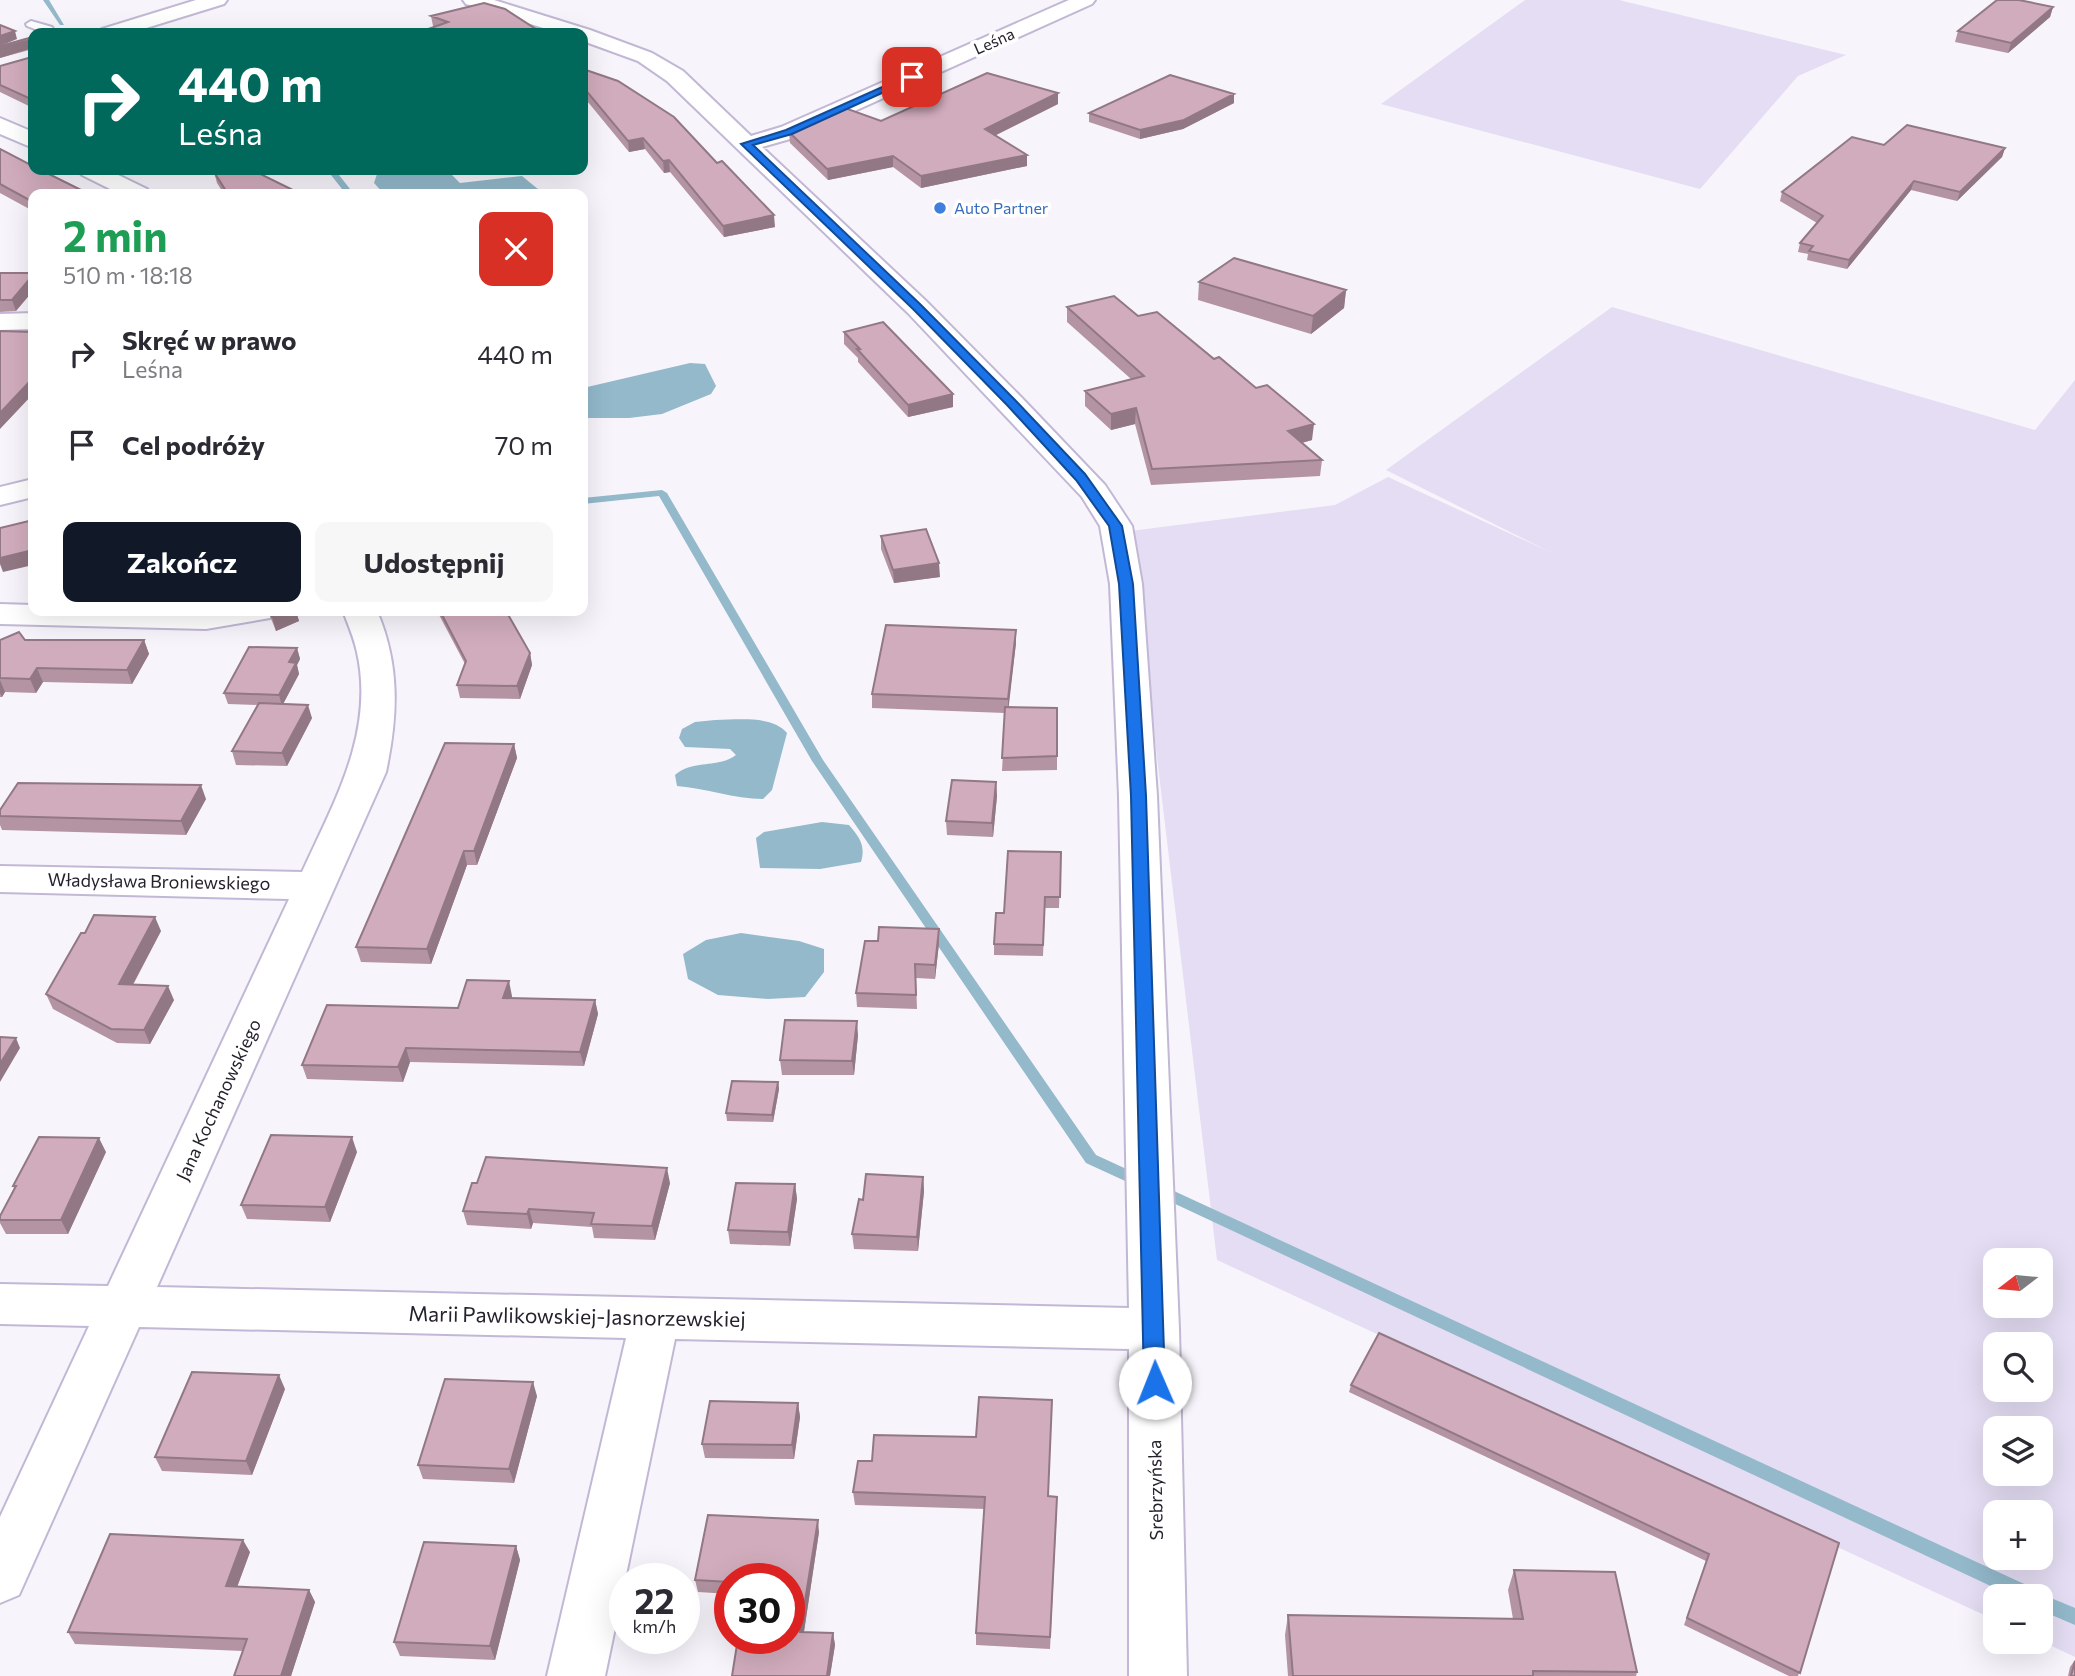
<!DOCTYPE html>
<html lang="pl">
<head>
<meta charset="utf-8">
<style>
	:root { --surface:#fff; --page:#f7f7f7; --text:#2b2b33; --muted:#7c7c81; --accent:#111827 }
	body { margin:0; font-family:Commissioner,sans-serif; background:var(--page); color:var(--text); height:100vh; display:flex; flex-direction:column; font-size:26px; white-space:nowrap }
	* { box-sizing:border-box; margin:0 }
	p { font-size:23px; color:var(--muted) }
	.icon { flex:none; width:38px; height:38px; fill:none; stroke:currentColor; stroke-width:2; stroke-linecap:round; stroke-linejoin:round }
	.map { position:relative; flex:1; overflow:hidden }
	.sheet { position:absolute; left:28px; top:189px; width:560px; height:427px; display:flex; flex-direction:column; background:var(--surface); border-radius:14px; box-shadow:0 7px 28px #0002 }
	.sheet>* { flex:none }
	.banner { position:absolute; left:28px; top:28px; width:560px; height:147px; border-radius:14px; box-shadow:0 7px 28px #0002; background:#00695c; color:#fff; overflow:hidden }
	.needle { width:46px; rotate:254deg }
	.fabs { position:absolute; left:1983px; top:1248px; display:grid; gap:14px }
	.fabs a { display:grid; place-items:center; width:70px; height:70px; border-radius:14px; background:var(--surface); box-shadow:0 7px 28px #0002; font-size:35px }
	.speed { position:absolute; left:609px; top:1563px; display:flex; gap:14px; font-size:35px; font-weight:700; text-align:center }
	.speed>* { display:grid; place-content:center; width:91px; height:91px; border-radius:50%; background:var(--surface); box-shadow:0 7px 28px #0002; line-height:1 }
	.speed small { font-size:18px; font-weight:400 }
	.speed .limit { border:10px solid #d22; background:#fff; color:#111 }
	.pin { position:absolute; display:grid; place-items:center; width:60px; height:60px; color:#fff; margin:-30px; border-radius:14px; box-shadow:0 4px 10px #0006 }
	.me { position:absolute; width:77px; margin:-38px; rotate:359deg; stroke-linejoin:round; filter:drop-shadow(0 0 5px #0008) }
	.turn { display:flex; align-items:center; gap:24px; height:147px; padding:0 35px; font-size:32px }
	.turn .icon { width:91px; height:91px; stroke-width:2.5 }
	.turn b { display:block; font-size:49px; line-height:60px }
	.round { display:grid; place-items:center; flex:none; width:74px; height:74px; border-radius:14px; background:var(--page) }
	.overview { display:flex; align-items:center; justify-content:space-between; height:119px; padding:0 35px }
	h1 { font-size:42px; font-weight:700; line-height:52px; color:#1e9e55 }
	.action { display:flex; gap:14px; margin-top:auto; padding:14px 35px }
	.action a { flex:1; height:80px; border-radius:14px; background:var(--accent); color:#fff; font-size:28px; font-weight:700; line-height:80px; text-align:center }
	.action a+a { background:var(--page); color:var(--text) }
	ul { padding:0; list-style:none }
	li { display:flex; align-items:center; gap:21px; height:91px; padding:0 35px }
	li div { flex:1 }
	li b { display:block; font-size:26px }
	li em { font-style:normal }
	.map>svg:first-child { display:block }
	.green { fill:#e4ddf3; fill-rule:evenodd }
	.water { fill:#93b9cb }
	.lines { fill:none; stroke-linecap:round; stroke-linejoin:round }
	.stream { fill:#93b9cb; fill-rule:evenodd }
	.service-casing { stroke:#c2b8d5; stroke-width:4 }
	.minor-casing { stroke:#c2b8d5; stroke-width:4 }
	.tertiary-casing { stroke:#c2b8d5; stroke-width:4 }
	.service { fill:#fff; fill-rule:evenodd }
	.minor { fill:#fff; fill-rule:evenodd }
	.tertiary { fill:#fff; fill-rule:evenodd }
	.wall { fill:#b494a2 }
	.shaded-wall { fill:#927884 }
	.building { fill:#d1acbc; stroke:#927884; stroke-width:2 }
	.route { fill:#1a73e8; stroke:#114b97; stroke-width:2 }
	.shop-dot { fill:#3f7fe0; stroke:#fff; stroke-width:2.5 }
	.labels { text-anchor:middle; stroke-width:7; stroke-linejoin:round; paint-order:stroke }
	.far-street-label { font-size:16px; fill:#26222d; stroke:#fff }
	.far-shop-label { font-size:16px; fill:#366cbe; stroke:#fff; text-anchor:start }
	.street-label { font-size:18px; fill:#26222d; stroke:#fff }
	.near-street-label { font-size:21px; fill:#26222d; stroke:#fff }
</style>
</head>
<body>
<div class="map">
<svg width="2075" height="1676" viewBox="0 0 2075 1676">
	<rect width="100%" height="100%" fill="#f7f5fb"/>
	<!-- green -->
	<path class="green" d="M1525 0H1619L1846 55 1798 76 1700 189 1381 104Z
		M1612 307 2035 430 2075 380V1657L2041 1641 2040 1596H1995V1620L1217 1260 1130 531 1335 505 1388 477 1550 552 1386 470ZM1995 1260H2040V1306H1995ZM1995 1344H2040V1390H1995ZM1995 1428H2040V1474H1995ZM1995 1512H2040V1558H1995Z"/>
	<!-- water -->
	<path class="water" d="M391 170H447L460 183 522 176 544 194H384L374 183 377 174Z
		M690 363 705 364 716 386 711 394 662 414 629 418H583V388Z
		M715 720C738 720 772 715 787 733L772 790 763 799C734 799 706 788 677 786L675 775C693 759 717 769 736 755L730 749 685 747 679 738 682 729 695 722Z
		M822 822 849 825C859 837 866 845 861 862L820 869 760 868 756 838 764 832Z
		M741 933 799 941 824 949V972L805 997 768 999 718 995 688 979 683 954 706 940Z"/>
	<g class="lines">
		<!-- stream -->
		<path class="stream" d="M43 0H49L64 25H60Z
			M327 170H335L354 194H346Z
			M662 490 667 493 823 760 1096 1155 1146 1178 1148 1182 1146 1186 1141 1188 1136 1186 1086 1163 812 761 659 496 583 504V498Z
			M1161 1185 2037 1590 2039 1593 2075 1608V1625L2040 1610V1596H2012L1156 1195 1154 1191 1156 1187Z"/>
		<defs>
			<path id="service" d="M31 21 52 27 55 33H45L27 26 26 24Z"/>
			<path id="minor" d="M463 0H494L590 30 652 53 683 71 751 136 781 127 1069 0H1095L1092 4 797 137 762 147 926 301 1021 397 1105 485 1132 526 1142 584 1157 796 1179 1329 1187 1676H1129V1349L675 1339 605 1676H547L626 1338 139 1327 19 1595 0 1603V1517L89 1326 0 1324V1284L108 1286 289 899 0 892V866L302 872C334 802 375 732 357 652 354 638 348 624 343 611H377C400 665 398 715 386 772L157 1287 1129 1308 1119 796 1110 584 1100 526 1082 497 908 313 667 81 638 61 583 41V33H559L466 4Z
				M0 118 33 132V148L0 134Z
				M78 170H108L147 189 150 194H120L82 175Z
				M33 313V329L0 330V314Z
				M33 479V497L0 505V487Z
				M0 604 33 605V611H275L270 618 206 629 0 624Z"/>
			<path id="tertiary" d="M196 0H227L224 4 130 33H99L102 29Z"/>
		</defs>
		<!-- service casing -->
		<use href="#service" class="service-casing"/>
		<!-- minor casing -->
		<use href="#minor" class="minor-casing"/>
		<!-- tertiary casing -->
		<use href="#tertiary" class="tertiary-casing"/>
		<!-- service -->
		<use href="#service" class="service"/>
		<!-- minor -->
		<use href="#minor" class="minor"/>
		<!-- tertiary -->
		<use href="#tertiary" class="tertiary"/>
	</g>
	<!-- wall -->
	<path class="wall" d="M2053 7 2050 17 2008 53 1955 42 1958 31Z
		M431 16 542 33H417L434 27 433 26Z
		M33 39V108L0 92V66L32 57 33 49 0 58V46Z
		M583 69 775 227 724 237 670 172 664 173 645 149 629 152 583 96Z
		M1234 94V103L1183 129 1140 139 1089 122V113Z
		M1058 104 996 135 1027 166 921 188 893 167 828 180 790 143 789 132 881 121Z
		M1884 145 2005 148 2002 157 1957 201 1911 190 1847 269 1807 260 1808 254 1798 252 1800 243 1817 223 1780 201 1782 192Z
		M0 149 33 194V211L0 193Z
		M214 172 300 194H224L217 183Z
		M0 273H33L16 311 0 312Z
		M1199 282 1346 290 1344 308 1311 334 1198 300Z
		M1067 307 1138 316 1312 440 1302 443 1322 460 1320 476 1151 485 1135 424 1111 430 1085 406V391L1131 379 1067 322Z
		M844 332 953 407 908 417 858 362V358L844 344Z
		M881 536 940 577 894 583 881 549Z
		M268 611H296L299 621 276 631Z
		M437 611H506L530 653 532 665 520 699 460 698 457 685 465 664Z
		M1016 630V643L1008 707 1057 708V770L1002 771 1005 713 872 708V694Z
		M0 640H144L149 654 132 684 43 682 36 693 5 692 2 697H0Z
		M297 648 300 659 297 665 299 674 283 704 312 718 287 766 236 765 232 751 258 705 228 704 224 693Z
		M514 744 517 758 477 865H467L431 964 361 962 356 947Z
		M996 782 997 796 993 837 947 835 946 821Z
		M206 799 186 835 2 830 0 825V816Z
		M1061 852 1059 908H1045L1043 956 994 955V944L1004 913Z
		M161 931 133 985 174 1000 150 1044 117 1043 53 1009 46 994Z
		M939 943 935 979 916 978 917 1009 857 1007 856 993Z
		M512 996V998L595 1000 598 1014 584 1066 410 1062 403 1082 307 1079 302 1065 458 1008Z
		M858 1035 854 1075H782L780 1060Z
		M778 1082 779 1089 773 1122 727 1121 726 1113Z
		M106 1152 68 1234H6L0 1223V1216L14 1188 13 1186Z
		M357 1152 330 1222 247 1219 241 1205Z
		M923 1177 924 1191 918 1251 854 1249 852 1234 863 1200Z
		M670 1183 655 1240 594 1238 592 1227 533 1223 531 1229 467 1225 463 1211Z
		M795 1184 797 1199 790 1246 730 1244 728 1230Z
		M1351 1385 1839 1543 1798 1676H1789L1684 1625 1706 1561 1349 1392Z
		M285 1389 252 1475 162 1471 155 1457Z
		M537 1396 514 1483 423 1479 418 1465Z
		M798 1403 800 1417 794 1459 705 1458 702 1444Z
		M872 1461 1048 1496 1057 1509 1050 1649 976 1645V1633L985 1509 855 1505 853 1492Z
		M819 1532 804 1632 833 1633 835 1645 830 1676H732L789 1578H730V1594L698 1592 695 1580Z
		M516 1546 520 1560 495 1660 400 1656 394 1642Z
		M250 1552 237 1587 309 1590 315 1602 291 1676H234L243 1651 75 1644 68 1632Z
		M1514 1570 1637 1672 1636 1676H1288L1285 1635 1288 1615 1513 1619 1508 1590Z
		M2075 1660V1676H2068L2070 1667Z"/>
	<!-- shaded-wall -->
	<path class="shaded-wall" d="M2053 7 2050 17 2008 53 2011 43Z
		M15 31 17 39 0 46V36Z
		M30 40 32 48 0 58V48Z
		M1058 93V104L986 140 985 129Z
		M1234 94V103L1183 129 1140 139V130Z
		M643 138 645 149 629 152 628 141Z
		M2005 148 2002 157 1957 201 1960 192Z
		M1027 155V166L921 188V176Z
		M893 156V167L828 180 827 169Z
		M669 160 670 172 664 173 663 161Z
		M1914 181 1911 190 1847 269 1849 260Z
		M774 215 775 227 724 237 723 226Z
		M33 275V291L16 311 12 300Z
		M1346 290 1344 308 1311 334 1313 316Z
		M33 378V394L0 429V413Z
		M953 394V407L908 417V405Z
		M1136 408 1135 424 1111 430V414Z
		M1314 424 1312 440 1286 447 1288 431Z
		M33 550V565L3 572 0 564V558Z
		M939 563 940 577 894 583 893 570Z
		M287 611H296L299 621 276 631 272 617Z
		M1016 630V643L1008 713V699Z
		M144 640 149 654 132 684 127 670Z
		M297 648 300 659 297 665 299 674 282 706 279 695 289 662Z
		M530 653 532 665 520 699 517 686Z
		M37 668 43 682 36 693 30 679Z
		M0 680 5 692 2 697 0 693Z
		M308 705 312 718 287 766 282 753Z
		M514 744 517 758 477 865 474 851Z
		M996 782 997 796 993 837 992 823Z
		M201 785 206 799 186 835 181 821Z
		M464 851 467 865 431 964 427 949Z
		M155 917 161 931 125 999 119 984Z
		M939 929V943L935 979V965Z
		M509 981 512 996 507 1013 503 998Z
		M168 986 174 1000 150 1044 144 1030Z
		M595 1000 598 1014 584 1066 580 1052Z
		M857 1021 858 1035 854 1075 852 1061Z
		M16 1038 20 1048 0 1082V1064Z
		M406 1048 410 1062 403 1082 398 1067Z
		M778 1082 779 1089 773 1122 772 1115Z
		M352 1137 357 1152 330 1222 325 1207Z
		M99 1138 106 1152 68 1234 61 1220Z
		M667 1168 670 1183 655 1240 652 1226Z
		M923 1177 924 1191 918 1251 917 1237Z
		M795 1184 797 1199 790 1246 788 1232Z
		M529 1209 533 1223 531 1229 527 1214Z
		M279 1375 285 1389 252 1475 246 1461Z
		M533 1382 537 1396 514 1483 509 1469Z
		M798 1403 800 1417 794 1459 792 1445Z
		M818 1520 819 1532 802 1644 800 1632Z
		M243 1540 250 1552 233 1598 226 1586Z
		M516 1546 520 1560 495 1660 490 1646Z
		M309 1590 315 1602 291 1676H281Z
		M833 1633 835 1645 830 1676H827Z"/>
	<!-- building -->
	<path class="building" d="M1997 0H2019L2053 7 2011 43 1958 31Z
		M484 3 505 9 542 33H417L448 22 431 16Z
		M0 25 15 31 0 36Z
		M29 38 33 39V100L0 85V66L32 57 33 42 30 40 0 48V46Z
		M583 69 618 81 674 117 717 163 722 161 774 215 723 226 669 160 663 161 643 138 628 141 583 87Z
		M987 73 1058 93 985 129 1027 155 921 176 893 156 827 169 789 132 845 108 881 121Z
		M1170 75 1234 94 1184 120 1140 130 1089 113Z
		M1907 125 2005 148 1960 192 1914 181 1849 260 1809 251 1813 246 1800 243 1823 216 1782 192 1852 137 1884 145Z
		M0 149 33 166V170H41L89 194H33V202L0 184Z
		M221 170H252L299 193 292 194H228L214 172Z
		M1234 258 1346 290 1313 316 1199 282Z
		M0 273H33V275L12 300H0Z
		M1114 296 1138 316 1157 312 1214 359 1219 357 1256 388 1267 385 1314 424 1288 431 1322 460 1152 469 1136 408 1111 414 1085 391 1144 376 1067 307Z
		M883 322 953 394 908 405 857 349H860L844 332Z
		M0 331 33 332V378L0 413Z
		M33 520V550L0 558V528Z
		M926 529 939 563 893 570 881 536Z
		M269 611H287L272 617Z
		M440 611H506L530 653 517 686 457 685 466 661Z
		M886 625 1016 630 1008 699 872 694Z
		M19 632 25 640H144L127 670 37 668 30 679 0 678V640Z
		M249 647 297 648 289 662 296 663 279 695 224 693Z
		M259 703 308 705 282 753 232 751Z
		M1005 707 1057 708V756L1002 758Z
		M445 743 514 744 474 851H464L427 949 356 947Z
		M952 780 996 782 992 823 946 821Z
		M18 783 201 785 181 821 0 816V810Z
		M1008 851 1061 852 1060 897H1045L1043 945 994 944 996 913H1004Z
		M94 915 155 917 119 984 168 986 144 1030 111 1029 46 994 81 933H85Z
		M879 927 939 929 935 965 915 964 916 995 856 993 865 941H878Z
		M467 980 509 981 503 998 595 1000 580 1052 406 1048 398 1067 302 1065 327 1005 458 1008Z
		M785 1020 857 1021 852 1061 780 1060Z
		M0 1037 16 1038 0 1064Z
		M732 1081 778 1082 772 1115 726 1113Z
		M271 1135 352 1137 325 1207 241 1205Z
		M39 1137 99 1138 61 1220H0V1216L16 1186H13Z
		M486 1157 667 1168 652 1226 591 1224 594 1213 529 1209 527 1214 463 1211 472 1183H477Z
		M866 1174 923 1177 917 1237 852 1234 859 1199 863 1200Z
		M736 1183 795 1184 788 1232 728 1230Z
		M1379 1333 1839 1543 1800 1673 1687 1618 1709 1554 1351 1385Z
		M192 1372 279 1375 246 1461 155 1457Z
		M445 1379 533 1382 509 1469 418 1465Z
		M979 1397 1052 1400 1048 1496 1057 1497 1050 1637 976 1633 985 1497 853 1492 858 1461H872L874 1435 976 1437Z
		M710 1401 798 1403 792 1445 702 1444Z
		M708 1515 818 1520 800 1632 833 1633 827 1676H732L738 1638H789V1578H730V1582L695 1580Z
		M110 1534 243 1540 226 1586 309 1590 281 1676H234L247 1639 68 1632Z
		M424 1542 516 1546 490 1646 394 1642Z
		M1514 1570 1615 1572 1637 1672 1533 1671V1676H1293L1288 1615 1523 1619Z
		M2075 1661V1676H2071Z"/>
	<!-- route -->
	<path class="route" d="M909 75 917 77 792 134 753 145 921 305 1015 400 1085 474 1122 526 1133 584 1146 796 1165 1383 1162 1389 1155 1392 1147 1389 1144 1383 1131 796 1119 584 1109 526 1076 480 1007 405 913 309 741 144 786 130Z"/>
	<!-- markers -->
	<circle class="shop-dot" cx="940" cy="208" r="7"/>
	<g class="labels">
		<!-- far-street labels -->
		<g class="far-street-label">
			<text transform="translate(994 41) rotate(-24)" y="6">Leśna</text>
		</g>
		<!-- far-shop labels -->
		<g class="far-shop-label">
			<text x="954" y="214">Auto Partner</text>
		</g>
		<!-- street labels -->
		<g class="street-label">
			<text transform="translate(159 882) rotate(1)" y="6">Władysława Broniewskiego</text>
			<text transform="translate(219 1100) rotate(-65)" y="6">Jana Kochanowskiego</text>
			<text transform="translate(1156 1490) rotate(-91)" y="6">Srebrzyńska</text>
		</g>
		<!-- near-street labels -->
		<g class="near-street-label">
			<text transform="translate(577 1317) rotate(1)" y="7">Marii Pawlikowskiej-Jasnorzewskiej</text>
		</g>
	</g>
</svg>
<div class="fabs">
<a><svg class="needle" viewBox="-14 -14 28 28"><path d="M0-13l5 13h-10z" fill="#e53935"/><path d="M0 13l5-13h-10z" fill="#7c7c81"/></svg></a>
<a><svg class="icon" aria-label="search" viewBox="0 0 24 24"><circle cx="10" cy="10" r="6"/><path d="M15 15l6 6"/></svg></a>
<a><svg class="icon" aria-label="layers" viewBox="0 0 24 24"><path d="M12 4l9 5-9 5-9-5zM3 14l9 5 9-5"/></svg></a>
<a>+</a>
<a>−</a>
</div>
<div class="speed"><div>22<small>km/h</small></div><div class="limit">30</div></div>
<div class="pin" style="left:912px;top:77px;background:#d93025"><svg class="icon" aria-label="arrive" viewBox="0 0 24 24"><path d="M6 21V4h12l-3 4 3 4H6"/></svg></div>
<svg class="me" style="left:1155px;top:1383px" viewBox="-20 -20 40 40"><circle r="19" fill="#fff"/><path d="M0-13L10 11 0 6-10 11z" fill="#1a73e8"/></svg>
<div class="banner">
<div class="turn"><svg class="icon" aria-label="right" viewBox="0 0 24 24"><path d="M7 20v-9h11M14 6l5 5-5 5"/></svg><div><b>440 m</b>Leśna</div></div>
</div>
<section class="sheet">
<div class="overview"><div><h1>2 min</h1><p>510 m · 18:18</p></div><a class="round" style="background:#d93025;color:#fff"><svg class="icon" aria-label="close" viewBox="0 0 24 24"><path d="M6 6l12 12M18 6L6 18"/></svg></a></div>
<ul>
<li><svg class="icon" aria-label="right" viewBox="0 0 24 24"><path d="M7 20v-9h11M14 6l5 5-5 5"/></svg><div><b>Skręć w prawo</b><p>Leśna</p></div><em>440 m</em></li>
<li><svg class="icon" aria-label="arrive" viewBox="0 0 24 24"><path d="M6 21V4h12l-3 4 3 4H6"/></svg><div><b>Cel podróży</b></div><em>70 m</em></li>
</ul>
<div class="action"><a>Zakończ</a><a>Udostępnij</a></div>
</section>
</div>
</body>
</html>
